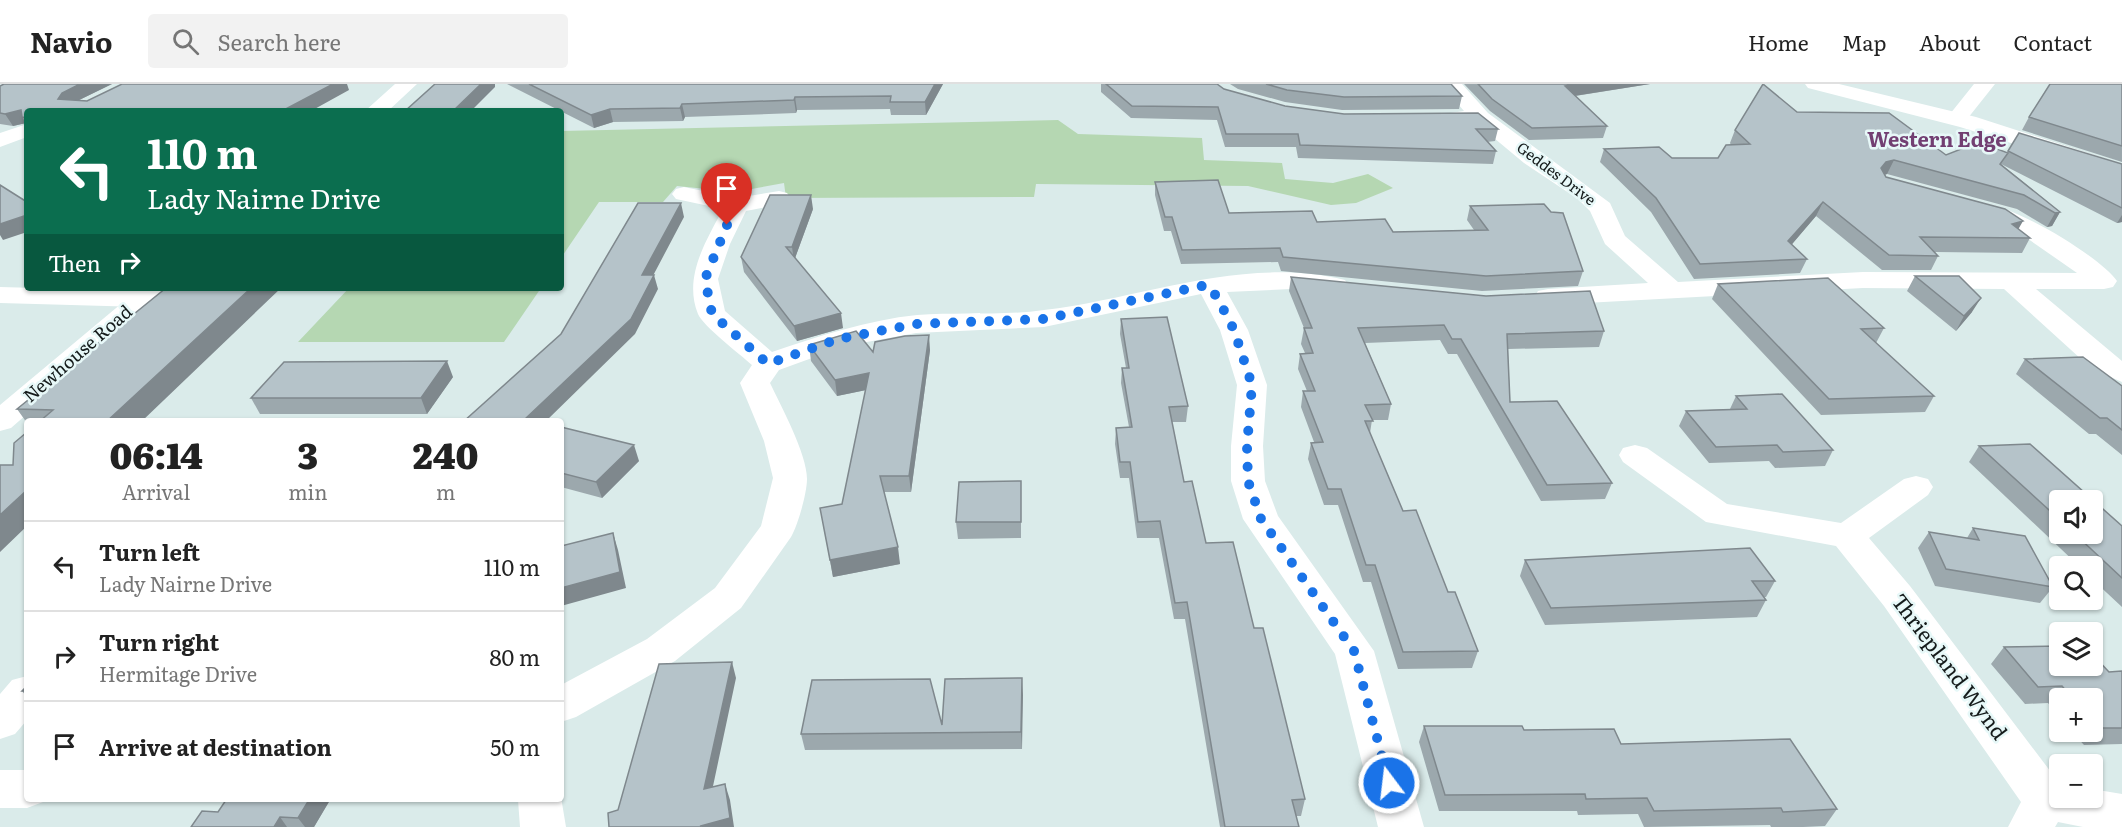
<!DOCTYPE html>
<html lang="en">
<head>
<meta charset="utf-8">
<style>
	:root { --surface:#fff; --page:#f2f2f2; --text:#222; --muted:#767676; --line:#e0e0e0 }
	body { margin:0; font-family:Literata,serif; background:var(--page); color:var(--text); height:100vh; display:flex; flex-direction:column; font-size:22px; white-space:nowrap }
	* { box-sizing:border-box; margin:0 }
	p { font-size:20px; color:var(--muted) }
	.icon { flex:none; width:33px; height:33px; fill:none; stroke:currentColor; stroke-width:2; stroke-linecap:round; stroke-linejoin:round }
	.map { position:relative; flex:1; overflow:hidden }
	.side { position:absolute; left:24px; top:334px; width:540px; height:384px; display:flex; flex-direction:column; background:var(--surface); border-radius:6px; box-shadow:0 2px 4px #0004 }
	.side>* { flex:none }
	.top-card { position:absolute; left:24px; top:24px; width:540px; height:183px; border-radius:6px; box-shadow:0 2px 4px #0004; background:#0b6e4f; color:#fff; overflow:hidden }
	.fabs { position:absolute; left:2049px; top:406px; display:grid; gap:12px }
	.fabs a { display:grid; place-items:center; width:54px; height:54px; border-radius:6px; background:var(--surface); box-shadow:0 2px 4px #0004; font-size:30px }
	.pin { position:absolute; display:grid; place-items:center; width:51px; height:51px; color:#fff; margin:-62px -26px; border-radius:50% 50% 50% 0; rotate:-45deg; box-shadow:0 0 6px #0007 }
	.pin .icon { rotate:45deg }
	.me { position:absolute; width:66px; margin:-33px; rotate:345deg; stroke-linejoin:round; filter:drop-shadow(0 0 4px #0008) }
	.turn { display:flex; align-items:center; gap:21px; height:126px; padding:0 24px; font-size:27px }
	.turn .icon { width:78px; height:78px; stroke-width:2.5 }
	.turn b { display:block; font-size:42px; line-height:51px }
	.then { display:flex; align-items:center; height:57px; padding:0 24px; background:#0003; gap:12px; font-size:22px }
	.eta { display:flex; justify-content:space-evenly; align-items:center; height:102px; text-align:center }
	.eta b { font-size:36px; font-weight:800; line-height:42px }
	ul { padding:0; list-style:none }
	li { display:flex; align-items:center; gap:18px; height:90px; padding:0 24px; border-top:2px solid var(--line) }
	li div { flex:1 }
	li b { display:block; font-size:22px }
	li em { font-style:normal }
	header { display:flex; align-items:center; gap:36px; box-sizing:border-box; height:84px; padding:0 30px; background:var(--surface); border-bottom:2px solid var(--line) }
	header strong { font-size:28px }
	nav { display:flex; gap:33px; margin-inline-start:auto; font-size:21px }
	.search { width:420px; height:54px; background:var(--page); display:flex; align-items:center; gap:15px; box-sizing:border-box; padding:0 21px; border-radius:6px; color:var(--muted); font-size:22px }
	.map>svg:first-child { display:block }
	.green { fill:#b5d7b2 }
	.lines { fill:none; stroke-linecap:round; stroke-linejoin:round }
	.minor { fill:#fff; fill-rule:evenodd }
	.tertiary { fill:#fff; fill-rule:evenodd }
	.wall { fill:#9ca8ad; fill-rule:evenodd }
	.shaded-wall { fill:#7f888d }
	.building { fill:#b5c3c9; stroke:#7f888d; stroke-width:1.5 }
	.route { stroke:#1a73e8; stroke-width:10; stroke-dasharray:0 18 }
	.labels { text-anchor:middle; stroke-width:5; stroke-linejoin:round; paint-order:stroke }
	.far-street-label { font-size:15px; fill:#151b1b; stroke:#e7f8f8 }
	.street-label { font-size:18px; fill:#151b1b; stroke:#e7f8f8 }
	.far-district-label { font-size:20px; font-weight:bold; fill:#723f72; stroke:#e7f8f8 }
	.near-street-label { font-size:21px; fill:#151b1b; stroke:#e7f8f8 }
</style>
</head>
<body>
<header>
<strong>Navio</strong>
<div class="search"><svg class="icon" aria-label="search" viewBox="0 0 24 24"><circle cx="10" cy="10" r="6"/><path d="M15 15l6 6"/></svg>Search here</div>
<nav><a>Home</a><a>Map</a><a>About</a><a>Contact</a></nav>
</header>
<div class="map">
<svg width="2122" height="743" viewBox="0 0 2122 743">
	<rect width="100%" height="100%" fill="#daebea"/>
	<!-- green -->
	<path class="green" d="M1058 36 1078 50 1202 54 1204 76 1282 79 1285 95 1333 99 1368 90 1393 104 1356 119 1331 121 1248 102 1036 100 1034 113 786 114 784 99 735 108 677 102 663 118H599L561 174V47Z
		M349 204H541L504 258H298Z"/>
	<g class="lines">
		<!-- minor -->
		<path class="minor" d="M1441 0H1462L1488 29 1610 119 1625 152 1678 198 1863 188 2077 189 2021 150 1971 129 1968 124 1971 119C2001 112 2100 172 2117 197L2113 203 2104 205H2036L2122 277V298L2092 285 2004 205 1863 204 1548 221 1538 219 1534 213 1538 207 1548 205 1648 199 1605 160 1590 127 1578 115 1524 79 1476 39 1451 37 1447 33 1451 29 1464 27Z
			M1974 0H1995L1964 39H1950L1946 35Z
			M27 40V53L0 63V49Z
			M684 103 737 114 779 107 787 109 791 114 787 119 746 127 730 160 718 195 725 227 772 268C819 252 868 236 917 231 959 228 1003 232 1044 226 1144 214 1243 171 1345 196L1349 202 1345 208 1335 210 1291 205 1227 208 1248 246 1267 301 1263 362 1265 397 1278 432 1374 567 1424 743H1378L1335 570 1243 435 1231 397V362L1237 301 1220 246 1201 210 1044 243 916 249 845 262 779 286 770 299C781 322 807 370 807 395 807 409 798 441 791 453L741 524 675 577 576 633 561 638V601L647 555 715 504 761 442 773 394 764 357 740 299 752 281C741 271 703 242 698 230 683 193 706 157 723 125L676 115 672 110 676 105Z
			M0 203 142 207 152 209 156 215 152 221 142 223 0 219Z
			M1635 361 1647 364 1727 420 1841 439 1904 395 1916 392 1928 395 1933 403 1928 411 1869 454 1910 502 2060 700V714H2092V705L2122 710V743H2083L2058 738 2055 743H2008L2021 718 1884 522 1836 462 1706 438 1623 378 1619 371 1623 364Z
			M27 592V636L15 650 0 655V610L12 596Z
			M0 686H27V716H44L43 718 27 724H0Z
			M561 713 566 743H520L518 716H561Z"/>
		<!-- tertiary -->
		<path class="tertiary" d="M395 0H417L388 27H365Z
			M1805 0H1839L1976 33 2122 80V94L1960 43 1808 4Z
			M140 204H171L11 344 0 347V321Z"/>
	</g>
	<!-- wall -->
	<path class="wall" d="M112 0 79 16 87 17 349 6 27 27V41L26 39 13 42 0 40V2Z
		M507 0H943L926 31H891L890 25 797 26 796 29 685 33 683 37 613 38 594 44Z
		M1101 0H1217L1224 5 1285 22 1344 30 1498 45 1495 57 1487 58 1496 67 1493 80 1298 74 1296 63H1225L1217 36 1131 34 1101 8Z
		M1230 0H1451L1462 12 1459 25 1342 26 1285 18 1238 5Z
		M1464 0H1650L1575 12 1607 42 1603 54 1529 56 1490 27Z
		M2122 0V78L2022 46 2029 33Z
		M1797 28 1946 71 2007 68 2008 67 2122 80V138L2117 139 2001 80 2060 128 2052 142 2047 143 2017 125 1887 90 1885 91 1886 93 2019 146 2030 154 2022 169 1935 168 1938 172 1931 186H1882L1816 132 1791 161 1807 175 1800 189 1694 195 1651 128 1600 78 1604 65 1672 74H1718L1731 61 1730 59 1735 46Z
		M1155 98 1229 129 1317 138 1393 148 1474 146 1467 136 1470 122 1583 187 1578 202 1482 207 1281 187 1278 178 1181 180 1171 147H1164L1155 111Z
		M813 125 795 174 843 244 797 257 744 188 741 173Z
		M1915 192 1972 228 1956 247 1907 207Z
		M1291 193 1604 247 1599 263 1508 265 1510 318 1612 399 1605 415 1541 417 1457 270H1448L1440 256 1365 259 1391 320 1388 336H1372L1370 349 1403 427 1448 508 1478 567 1472 584 1398 585 1371 498H1363L1338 421H1324L1308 375 1311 359 1314 358 1301 323 1303 307H1307L1298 285 1300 270 1305 269 1301 260 1304 244 1289 207Z
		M1718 200 1884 244 1876 259 1934 312 1925 328 1821 331 1712 215Z
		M166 204 141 338H27V339L17 325Z
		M1121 235 1188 322 1186 338H1172L1184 398 1206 459 1254 544 1305 715 1301 732H1296L1299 743H1220L1185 535H1174L1159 454H1137L1129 394H1120L1115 360 1116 344 1129 343 1121 299 1122 284H1126L1120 250Z
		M809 261 873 268 930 266 911 408H884L900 480 833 493 820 424 842 420 866 306 837 312 811 277Z
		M2025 275 2122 302V371L2096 350H2089L2016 290Z
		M453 293 427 330H260L251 314Z
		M1736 312 1833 366 1825 382 1775 384 1769 377 1709 379 1679 342 1686 327 1730 325Z
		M561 343 639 377 602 414 561 403Z
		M1979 362 2122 442V523L2092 495V483H2080L1969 378ZM2060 417 2092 450H2060Z
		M1021 397V454L958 455 956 438Z
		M1973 444 2053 503 2040 519 1935 502 1918 464 1929 448 1967 454Z
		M1525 476 1775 497 1766 513H1764L1766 516 1757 533 1545 541 1520 492Z
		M2004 563 2109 588 2122 587V660L2084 661 2072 648H2092V615H2060V633L2048 619 2025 620 1991 580Z
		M1022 594V665L805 666 801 650 942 641Z
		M27 602V613L22 607Z
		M1424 642 1524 646 1621 660 1837 725 1825 742 1803 743H1771L1770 741 1644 743 1638 730 1578 731 1577 727H1439L1419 658Z
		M330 716 314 743H191L218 728Z"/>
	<!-- shaded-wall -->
	<path class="shaded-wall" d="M80 0H112L69 21 58 15 62 9Z
		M333 0H347L349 6 311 27H282Z
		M481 0H495V3L471 27H453Z
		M935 0H943L926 31 925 18Z
		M1575 0H1650L1561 14 1565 2Z
		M795 13 797 26 796 29 794 16Z
		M682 20 685 33 683 37 680 24Z
		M610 25 613 38 594 44 591 31Z
		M21 26 22 33 26 39 13 42 5 30Z
		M1894 76 1887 90 1879 92 1881 84 1886 78Z
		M811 111 813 125 794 177 792 163Z
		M1823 118 1816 132 1782 172 1788 157Z
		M681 119 684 133 646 205 642 191Z
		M2060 128 2052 142 2047 143 2055 129Z
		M27 131V148L3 156 0 151V140Z
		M2122 131V138L2117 139Z
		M2023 137 2015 151 2012 140Z
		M654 191 658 205 635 250 545 338H528L526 334Z
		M251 204H281L141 338H106Z
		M1981 214 1972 228 1956 247 1964 232Z
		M841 229 843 244 797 257 794 242Z
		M929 251 930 266 911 408 909 392Z
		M447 277 453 293 427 330 421 314Z
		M869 289 871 305 837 312 835 296Z
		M634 361 639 377 602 414 596 398Z
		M27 406V442L0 468V431Z
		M613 449 618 466 626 504 561 522V504Z
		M898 463 900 480 833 493 830 476Z
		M732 578 736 594 709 721 704 705Z
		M1022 594 1023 611 1022 665 1021 648Z
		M725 700 730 716 734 743H702L701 742Z
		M309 716H330L314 743H305L298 734Z
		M280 733 287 743H274Z"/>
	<!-- building -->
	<path class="building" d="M4 0H80L62 9 58 15 87 17 122 0H333L282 27H27V34L22 33 21 26 5 30 0 29V2Z
		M435 0H481L453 27H405Z
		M529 0H935L925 18H890L891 12 795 13 794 16 682 20 680 24 610 25 591 31Z
		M1106 0H1217L1224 5 1285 22 1344 30 1478 29 1498 45H1476L1496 67 1300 61 1298 50H1226L1218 23 1132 22Z
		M1266 0H1451L1462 12 1344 13 1287 6Z
		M1478 0H1575L1565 2 1607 42 1532 44 1492 15Z
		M1763 0 1797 28 1889 29 1946 71 1979 58 2008 69 2000 80 2060 128 2055 129 2024 111 1894 76 1886 78 1881 84 1886 93 2005 125 2023 137 2012 140 2030 154 1920 153 1938 172 1889 171 1823 118 1788 157 1807 175 1700 180 1656 114 1604 65 1659 63 1672 74H1718L1726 61 1750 60 1735 46Z
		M2050 0H2122V62L2029 33Z
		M2019 49 2122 80V124L2008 67Z
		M1218 96 1229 129 1312 127 1317 138 1385 135 1393 148 1488 146 1470 122 1544 120 1551 128 1563 129 1583 187 1486 192 1283 173 1280 164 1182 166 1172 133H1165L1155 98Z
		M0 101 27 118V131L0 140Z
		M770 111H811L792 163H786L841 229 794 242 741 173Z
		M638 119H681L642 191H654L631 235 526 334 541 338H463L561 250Z
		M1915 192H1959L1981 214 1964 232Z
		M1291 193 1486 212 1590 207 1604 247 1507 250 1510 318 1557 317 1612 399 1547 401 1461 255H1452L1444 241 1358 244 1391 320 1365 321 1373 337H1365L1403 427 1416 426 1448 508H1455L1478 567 1403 568 1375 481H1366L1341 405H1328L1311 359 1323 358 1303 307H1315L1300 270 1313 269 1304 244H1312Z
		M1828 194 1884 244 1861 245 1934 312 1829 315 1718 200Z
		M166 204H251L106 338H39L53 326 17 325Z
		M1167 233 1188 322 1169 323 1184 398 1192 397 1206 459 1233 458 1254 544H1263L1305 715 1292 716 1299 743H1225L1187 518 1175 519 1160 437 1138 438 1130 378H1120L1116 344 1132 343 1122 284H1129L1121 235Z
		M856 247 873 268 875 258 905 252 929 251 909 392H880L898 463 830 476 820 424 842 420 869 289 835 296 809 261Z
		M2083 273 2122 302V346L2107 334H2100L2025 275Z
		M447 277 421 314H251L284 278Z
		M1782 310 1833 366 1783 368 1777 361 1716 363 1686 327 1747 325 1736 312Z
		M561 343 634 361 596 398 561 389Z
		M27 348V406L0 431V381H13L14 359Z
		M2030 360 2122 442V494L2075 450H2092V417H2060V436L1979 362Z
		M1021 397V438H956L959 398Z
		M1973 444 2025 452 2053 503 1946 485 1929 448 1979 456Z
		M613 449 620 488 561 504V462Z
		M1750 464 1775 497H1752L1766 516 1551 524 1525 476Z
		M2060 562V582H2092V570L2109 588 2122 587V644H2099L2092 637V615H2073L2062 602 2038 603 2004 563Z
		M732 578 704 705 725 700 730 734 701 742 702 743H609L608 729 618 726 659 580Z
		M1022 594 1021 648 801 650 812 596 930 595 942 641 945 595Z
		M27 602V607H22Z
		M1424 642H1522L1524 646 1614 645 1621 660 1790 655 1837 725 1783 728 1781 724 1654 727 1647 714 1586 715 1585 710 1445 711Z
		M226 716H309L298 734 280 733 274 743H191L202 727 218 728Z"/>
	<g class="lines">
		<!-- route -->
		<path class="route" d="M727 141 705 195 712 230 768 280 838 255 916 240 1044 235 1207 201 1217 213 1234 246 1252 301 1247 362 1248 397 1261 435 1354 567 1389 699"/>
	</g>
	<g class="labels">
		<!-- far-street labels -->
		<g class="far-street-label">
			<text transform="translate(1556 90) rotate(37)" y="5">Geddes Drive</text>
		</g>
		<!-- street labels -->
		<g class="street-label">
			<text transform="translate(78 270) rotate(-41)" y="6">Newhouse Road</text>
		</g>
		<!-- far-district labels -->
		<g class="far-district-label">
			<text x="1937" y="63">Western Edge</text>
		</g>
		<!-- near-street labels -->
		<g class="near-street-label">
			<text transform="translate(1949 583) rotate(53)" y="7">Thriepland Wynd</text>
		</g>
	</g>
</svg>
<div class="fabs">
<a><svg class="icon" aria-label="sound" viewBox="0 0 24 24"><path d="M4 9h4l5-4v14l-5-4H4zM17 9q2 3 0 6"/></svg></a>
<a><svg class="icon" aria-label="search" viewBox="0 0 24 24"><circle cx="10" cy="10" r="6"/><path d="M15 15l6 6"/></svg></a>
<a><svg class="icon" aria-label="layers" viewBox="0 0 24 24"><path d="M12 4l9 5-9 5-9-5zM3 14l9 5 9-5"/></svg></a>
<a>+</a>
<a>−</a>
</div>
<div class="pin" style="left:727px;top:141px;background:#d93025"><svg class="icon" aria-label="arrive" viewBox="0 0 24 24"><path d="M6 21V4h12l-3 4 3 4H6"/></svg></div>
<svg class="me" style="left:1389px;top:699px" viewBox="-20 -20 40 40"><circle r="17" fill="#1a73e8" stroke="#fff" stroke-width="3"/><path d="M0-11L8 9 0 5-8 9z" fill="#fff"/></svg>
<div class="top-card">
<div class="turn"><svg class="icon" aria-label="left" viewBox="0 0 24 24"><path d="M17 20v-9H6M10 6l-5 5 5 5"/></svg><div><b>110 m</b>Lady Nairne Drive</div></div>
<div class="then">Then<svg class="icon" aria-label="right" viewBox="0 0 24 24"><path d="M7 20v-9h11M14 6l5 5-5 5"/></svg></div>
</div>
<section class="side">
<div class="eta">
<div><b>06:14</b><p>Arrival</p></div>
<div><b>3</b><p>min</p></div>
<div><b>240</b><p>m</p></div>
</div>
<ul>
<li><svg class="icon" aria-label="left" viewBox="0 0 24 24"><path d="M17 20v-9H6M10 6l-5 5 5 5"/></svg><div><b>Turn left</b><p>Lady Nairne Drive</p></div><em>110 m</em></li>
<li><svg class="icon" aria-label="right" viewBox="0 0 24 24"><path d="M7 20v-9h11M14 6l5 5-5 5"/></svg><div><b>Turn right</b><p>Hermitage Drive</p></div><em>80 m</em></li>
<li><svg class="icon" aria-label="arrive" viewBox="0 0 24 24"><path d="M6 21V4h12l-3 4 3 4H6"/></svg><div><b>Arrive at destination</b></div><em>50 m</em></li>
</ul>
</section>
</div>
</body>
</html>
